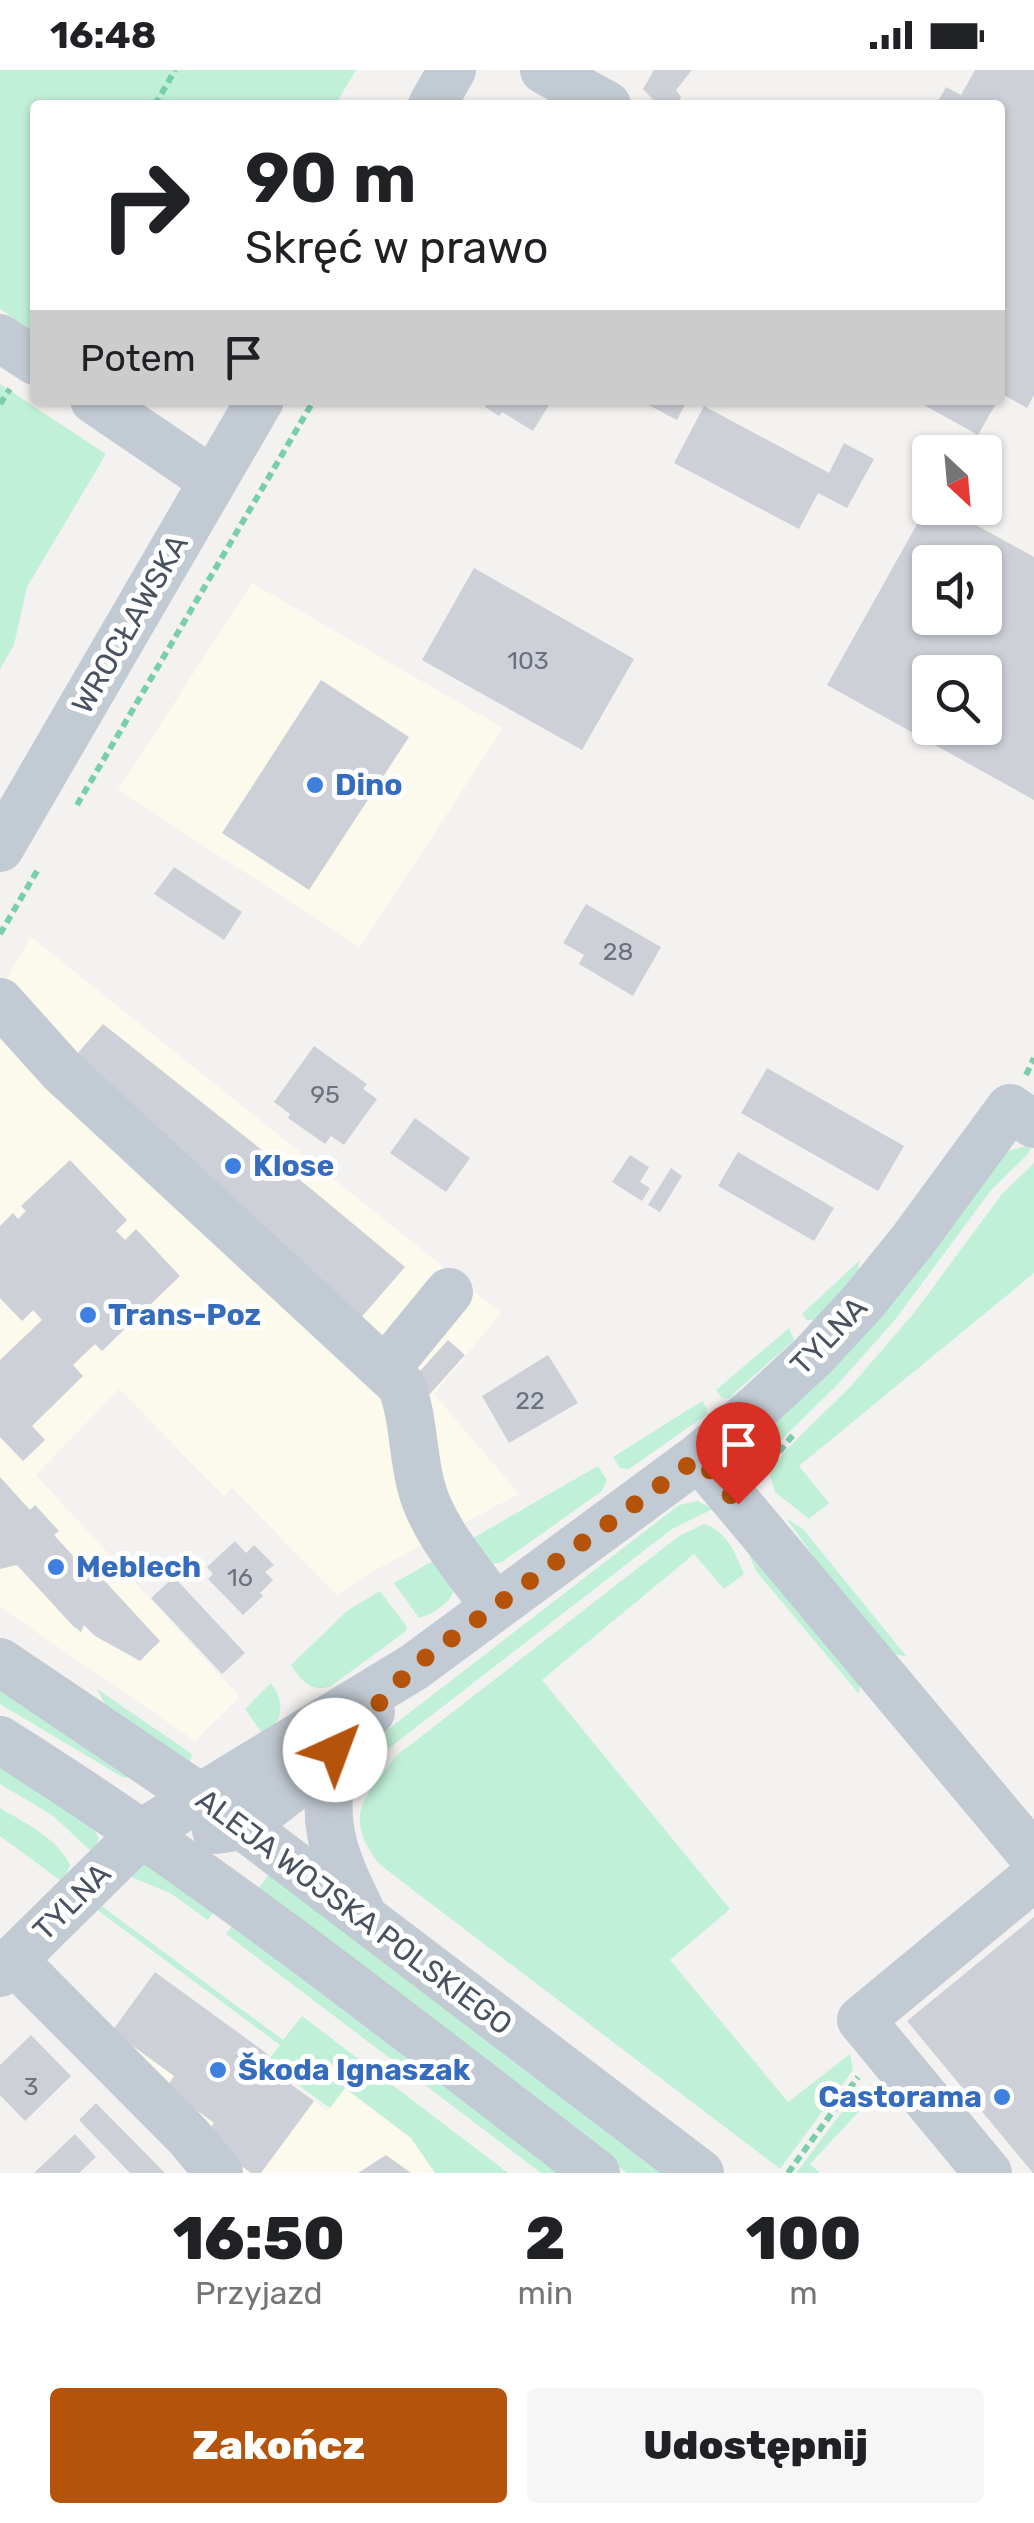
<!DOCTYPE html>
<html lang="pl">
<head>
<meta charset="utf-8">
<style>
	:root { --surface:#fff; --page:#f6f6f6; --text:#202124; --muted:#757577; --accent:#b45309 }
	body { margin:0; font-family:Rubik,sans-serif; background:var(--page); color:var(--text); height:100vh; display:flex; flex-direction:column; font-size:38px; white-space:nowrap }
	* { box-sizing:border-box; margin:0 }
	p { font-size:32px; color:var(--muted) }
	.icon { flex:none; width:55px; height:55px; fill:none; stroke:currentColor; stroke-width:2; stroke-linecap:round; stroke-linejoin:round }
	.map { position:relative; height:2103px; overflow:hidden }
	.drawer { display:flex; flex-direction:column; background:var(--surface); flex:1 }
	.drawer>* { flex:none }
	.hud { position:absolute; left:30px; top:30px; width:975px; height:305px; border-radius:10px; box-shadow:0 2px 8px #0004; background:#fff; color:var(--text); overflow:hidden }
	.needle { width:65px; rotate:154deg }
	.fabs { position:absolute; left:912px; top:365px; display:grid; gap:20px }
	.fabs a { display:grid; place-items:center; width:90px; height:90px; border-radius:10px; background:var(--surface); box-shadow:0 2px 8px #0004; font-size:50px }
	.pin { position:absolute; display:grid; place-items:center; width:85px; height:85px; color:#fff; margin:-102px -42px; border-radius:50% 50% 50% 0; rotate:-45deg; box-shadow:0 0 10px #0007 }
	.pin .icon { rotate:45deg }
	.me { position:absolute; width:110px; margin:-55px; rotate:43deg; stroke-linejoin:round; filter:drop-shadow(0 0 8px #0008) }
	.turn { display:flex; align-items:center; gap:35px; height:210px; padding:0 50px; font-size:45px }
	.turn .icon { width:130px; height:130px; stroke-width:2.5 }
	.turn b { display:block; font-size:70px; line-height:85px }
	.then { display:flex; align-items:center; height:95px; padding:0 50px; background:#0003; gap:20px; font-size:38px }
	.eta { display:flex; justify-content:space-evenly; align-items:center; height:170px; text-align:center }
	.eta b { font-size:60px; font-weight:800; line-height:70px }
	.cta { display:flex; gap:20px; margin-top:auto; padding:20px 50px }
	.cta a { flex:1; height:115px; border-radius:10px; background:var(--accent); color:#fff; font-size:40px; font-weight:800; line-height:115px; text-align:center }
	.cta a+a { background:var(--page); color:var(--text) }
	.status { display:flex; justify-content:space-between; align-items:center; height:70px; padding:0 50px; background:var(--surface); direction:ltr }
	.status svg { height:28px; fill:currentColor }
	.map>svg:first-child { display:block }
	.commercial { fill:#fcf9ed }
	.green { fill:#c1f0d8 }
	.building { fill:#cdd0d7; fill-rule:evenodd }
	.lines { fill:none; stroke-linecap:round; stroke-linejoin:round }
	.path { stroke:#79cead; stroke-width:6; stroke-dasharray:8 5; stroke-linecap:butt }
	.minor { stroke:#c2cad3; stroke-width:48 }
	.route { stroke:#b45309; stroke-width:18; stroke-dasharray:0 32.4 }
	.shop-dot { fill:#3f7fe0; stroke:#fff; stroke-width:4 }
	.labels { text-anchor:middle; stroke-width:10; stroke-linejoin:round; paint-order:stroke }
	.number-label { font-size:25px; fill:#6a727d }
	.street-label { font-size:30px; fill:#49525f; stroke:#fff }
	.shop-label { font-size:30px; font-weight:bold; fill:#366cbe; stroke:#fff; text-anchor:start }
</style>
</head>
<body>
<div class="status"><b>16:48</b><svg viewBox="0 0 49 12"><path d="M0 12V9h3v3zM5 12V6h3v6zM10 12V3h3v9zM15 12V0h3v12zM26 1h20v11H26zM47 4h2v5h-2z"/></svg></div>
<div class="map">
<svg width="1034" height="2103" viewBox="0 0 1034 2103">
	<rect width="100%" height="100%" fill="#f4f2f1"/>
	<!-- commercial -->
	<path class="commercial" d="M252 513 503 658 360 877 118 720Z
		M31 867 501 1243 434 1324 519 1424 375 1500 337 1525 232 1418 224 1426 119 1319 36 1405 240 1627 195 1671 0 1537V921Z
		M155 1902 269 1985 263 1994 327 2041 344 2018 411 2068 435 2103H197L91 1988Z"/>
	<!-- green -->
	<path class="green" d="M0 0H356L335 35H35V262L0 239Z
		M0 314 106 384 27 517 14 575 0 599Z
		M1026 1076 1031 1078 1029 1083 992 1119 894 1251 838 1314 770 1381 751 1406 748 1388 751 1377 800 1329 1001 1083Z
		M1034 1093V1203L799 1396 829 1433 809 1449 775 1422 769 1402 787 1379 851 1316 914 1243 1002 1124Z
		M860 1190 857 1204 815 1250H807L802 1244Z
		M789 1258 794 1270 729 1328H722L716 1320Z
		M702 1331 707 1338 706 1345 629 1399 620 1398 613 1387Z
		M598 1396 607 1410 602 1421 502 1492 493 1494 466 1472Z
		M698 1431 713 1439 672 1459 388 1679 349 1730 350 1699 378 1667 679 1435Z
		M786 1448 803 1459 907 1587 891 1583 875 1571Z
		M704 1454C727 1461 735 1483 744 1504L724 1519 694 1484 542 1610 730 1839 670 1890 788 2032 850 1984 853 2000 780 2099 379 1794C342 1745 364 1728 396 1686L679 1466Z
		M746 1477 860 1614 859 1624 756 1501Z
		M440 1487C444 1495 453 1508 454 1517 454 1532 431 1545 419 1548L394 1513Z
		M380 1521 407 1557 405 1562 331 1616C310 1623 302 1611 291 1595L348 1540Z
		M271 1613C286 1634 283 1650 264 1666L245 1639Z
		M0 1617 130 1707 124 1708 0 1634Z
		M97 1619 192 1684 190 1692 105 1634Z
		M0 1695 89 1751 99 1768 94 1784 52 1745 0 1714Z
		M0 1738C24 1752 58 1769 70 1795L66 1805 70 1809 65 1814 0 1766Z
		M141 1791 216 1838 208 1850 170 1823 119 1802Z
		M271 1801 668 2103H627L257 1821Z
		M96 1832 283 1970 302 1946 508 2103H435L411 2068 345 2018 330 2038 267 1992 280 1975 92 1836Z
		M235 1853 563 2103H541L226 1864Z
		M850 2031 864 2036 810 2094 820 2103H796Z"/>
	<!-- building -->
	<path class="building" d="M654 0H692L676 20 681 27 677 35 656 33 643 19Z
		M975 0H1034V325L1027 338 1000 323V35H936L946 17 961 25Z
		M481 330H552L533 361 502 342 499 346 485 337 487 333Z
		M639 330H687L677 350Z
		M915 330H998L978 365Z
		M704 336 829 403 844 373 874 389 847 438 818 423 799 459 674 393Z
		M930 431V438H945L1034 487V730L827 615ZM930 492H985V548H930ZM930 602H985V658H930Z
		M474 498 634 589 582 680 422 590Z
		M321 610 409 667 309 820 222 763Z
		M174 797 242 842 224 870 154 824Z
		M586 834 661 877 633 926 579 894 584 885 563 873Z
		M103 954 310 1118 405 1197 359 1250 70 992Z
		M314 976 367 1014 363 1019 377 1029 344 1075 331 1066 325 1074 288 1048 290 1044 274 1032Z
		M767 998 904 1076 878 1121 741 1043Z
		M415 1048 470 1088 446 1122 390 1083Z
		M738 1082 834 1138 814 1171 718 1116Z
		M630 1085 649 1097 640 1112 650 1118 642 1131 612 1112Z
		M70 1090 127 1150 116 1161 125 1170 136 1159 180 1206 102 1281 95 1274 73 1295 83 1306 32 1356 45 1370 23 1391 0 1367V1290L42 1250 33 1240 22 1251 0 1228V1156L13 1143 18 1149 26 1141 21 1136Z
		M671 1098 682 1106 660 1142 648 1135Z
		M448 1270 465 1285 429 1325 414 1296 420 1301Z
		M548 1285 578 1333 509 1373 482 1326Z
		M0 1407 30 1440 35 1435 59 1461 54 1465 75 1488 80 1484 160 1571 140 1591 95 1566 84 1555 81 1562 73 1556 17 1495 0 1499Z
		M235 1471 246 1483 254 1475 274 1495 265 1502 273 1510 260 1523 263 1526 243 1545 208 1509 213 1504 207 1497Z
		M174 1507 245 1583 222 1604 151 1528Z
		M1034 1847V2103H1033L907 1951Z
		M155 1902 269 1985 263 1994 314 2031 261 2103H251L203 2068 214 2053 166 2018 174 2006 112 1961Z
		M31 1965 71 2006 25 2051 0 2025V1995Z
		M96 2033 165 2103H130L79 2050Z
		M75 2064 96 2087 79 2103H34Z
		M386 2085 411 2103H358Z"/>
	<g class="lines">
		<!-- path -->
		<path class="path" d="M155 35 175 0
			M0 334 10 319
			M77 735 314 330
			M0 864 37 801
			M1026 1005 1034 988
			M763 1402 793 1365
			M788 2103 858 2007"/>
		<!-- minor -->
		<path class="minor" d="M544 0 607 35
			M432 35 452 0
			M0 268 35 291
			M94 330 213 411
			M0 778 260 330
			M0 932 62 1001 401 1315C414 1348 412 1382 421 1416 432 1460 469 1500 495 1537
			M385 1300 449 1222
			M699 1387 1034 1787
			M0 1592 243 1756 700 2103
			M0 1670C209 1801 401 1954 596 2103
			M335 1680C321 1748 329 1777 360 1839
			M216 1760 243 1756 291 1719 371 1642
			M13 1890 188 2066 219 2103
			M0 1903 143 1762 414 1597 699 1387 759 1336 814 1285 863 1232 913 1170 1010 1038 1034 1054
			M988 2103 861 1950 1034 1807"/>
	</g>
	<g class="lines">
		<!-- route -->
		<path class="route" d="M335 1680 414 1596 699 1387 738 1434"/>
	</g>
	<!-- markers -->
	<g class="shop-dot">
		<circle cx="315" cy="715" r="10"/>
		<circle cx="233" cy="1096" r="10"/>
		<circle cx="88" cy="1245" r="10"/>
		<circle cx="56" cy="1497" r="10"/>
		<circle cx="218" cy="2000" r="10"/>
		<circle cx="1002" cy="2027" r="10"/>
	</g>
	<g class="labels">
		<!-- number labels -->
		<g class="number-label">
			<text x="528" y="599">103</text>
			<text x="618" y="890">28</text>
			<text x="325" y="1033">95</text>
			<text x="530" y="1339">22</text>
			<text x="240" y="1516">16</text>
			<text x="31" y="2025">3</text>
		</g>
		<!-- street labels -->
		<g class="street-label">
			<text transform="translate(130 554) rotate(-60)" y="10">WROCŁAWSKA</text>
			<text transform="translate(829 1266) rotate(-46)" y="10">TYLNA</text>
			<text transform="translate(72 1832) rotate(-45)" y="10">TYLNA</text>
			<text transform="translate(354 1842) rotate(37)" y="10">ALEJA WOJSKA POLSKIEGO</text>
		</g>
		<!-- shop labels -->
		<g class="shop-label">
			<text x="335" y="725">Dino</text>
			<text x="253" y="1106">Klose</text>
			<text x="108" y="1255">Trans-Poz</text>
			<text x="76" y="1507">Meblech</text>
			<text x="238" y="2010">Škoda Ignaszak</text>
			<text x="982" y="2037" text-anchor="end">Castorama</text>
		</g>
	</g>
</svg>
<div class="fabs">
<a><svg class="needle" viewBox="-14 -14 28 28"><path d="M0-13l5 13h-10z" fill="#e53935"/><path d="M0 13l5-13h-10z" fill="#757577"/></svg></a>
<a><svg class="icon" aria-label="sound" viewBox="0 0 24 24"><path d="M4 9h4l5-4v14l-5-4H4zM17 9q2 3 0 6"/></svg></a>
<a><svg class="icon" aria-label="search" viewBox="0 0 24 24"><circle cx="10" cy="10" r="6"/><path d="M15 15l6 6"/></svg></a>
</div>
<div class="pin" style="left:738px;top:1434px;background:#d93025"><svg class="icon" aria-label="arrive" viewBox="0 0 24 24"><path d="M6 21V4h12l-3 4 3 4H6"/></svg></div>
<svg class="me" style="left:335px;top:1680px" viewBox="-20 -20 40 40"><circle r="19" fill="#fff"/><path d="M0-13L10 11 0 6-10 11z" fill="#b45309"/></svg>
<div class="hud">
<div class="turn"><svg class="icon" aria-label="right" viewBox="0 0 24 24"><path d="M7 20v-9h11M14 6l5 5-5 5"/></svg><div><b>90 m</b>Skręć w prawo</div></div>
<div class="then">Potem<svg class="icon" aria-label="arrive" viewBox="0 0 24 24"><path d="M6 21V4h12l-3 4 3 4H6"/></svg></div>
</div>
</div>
<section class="drawer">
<div class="eta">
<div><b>16:50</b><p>Przyjazd</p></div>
<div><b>2</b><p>min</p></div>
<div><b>100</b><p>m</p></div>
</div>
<div class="cta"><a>Zakończ</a><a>Udostępnij</a></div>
</section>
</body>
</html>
